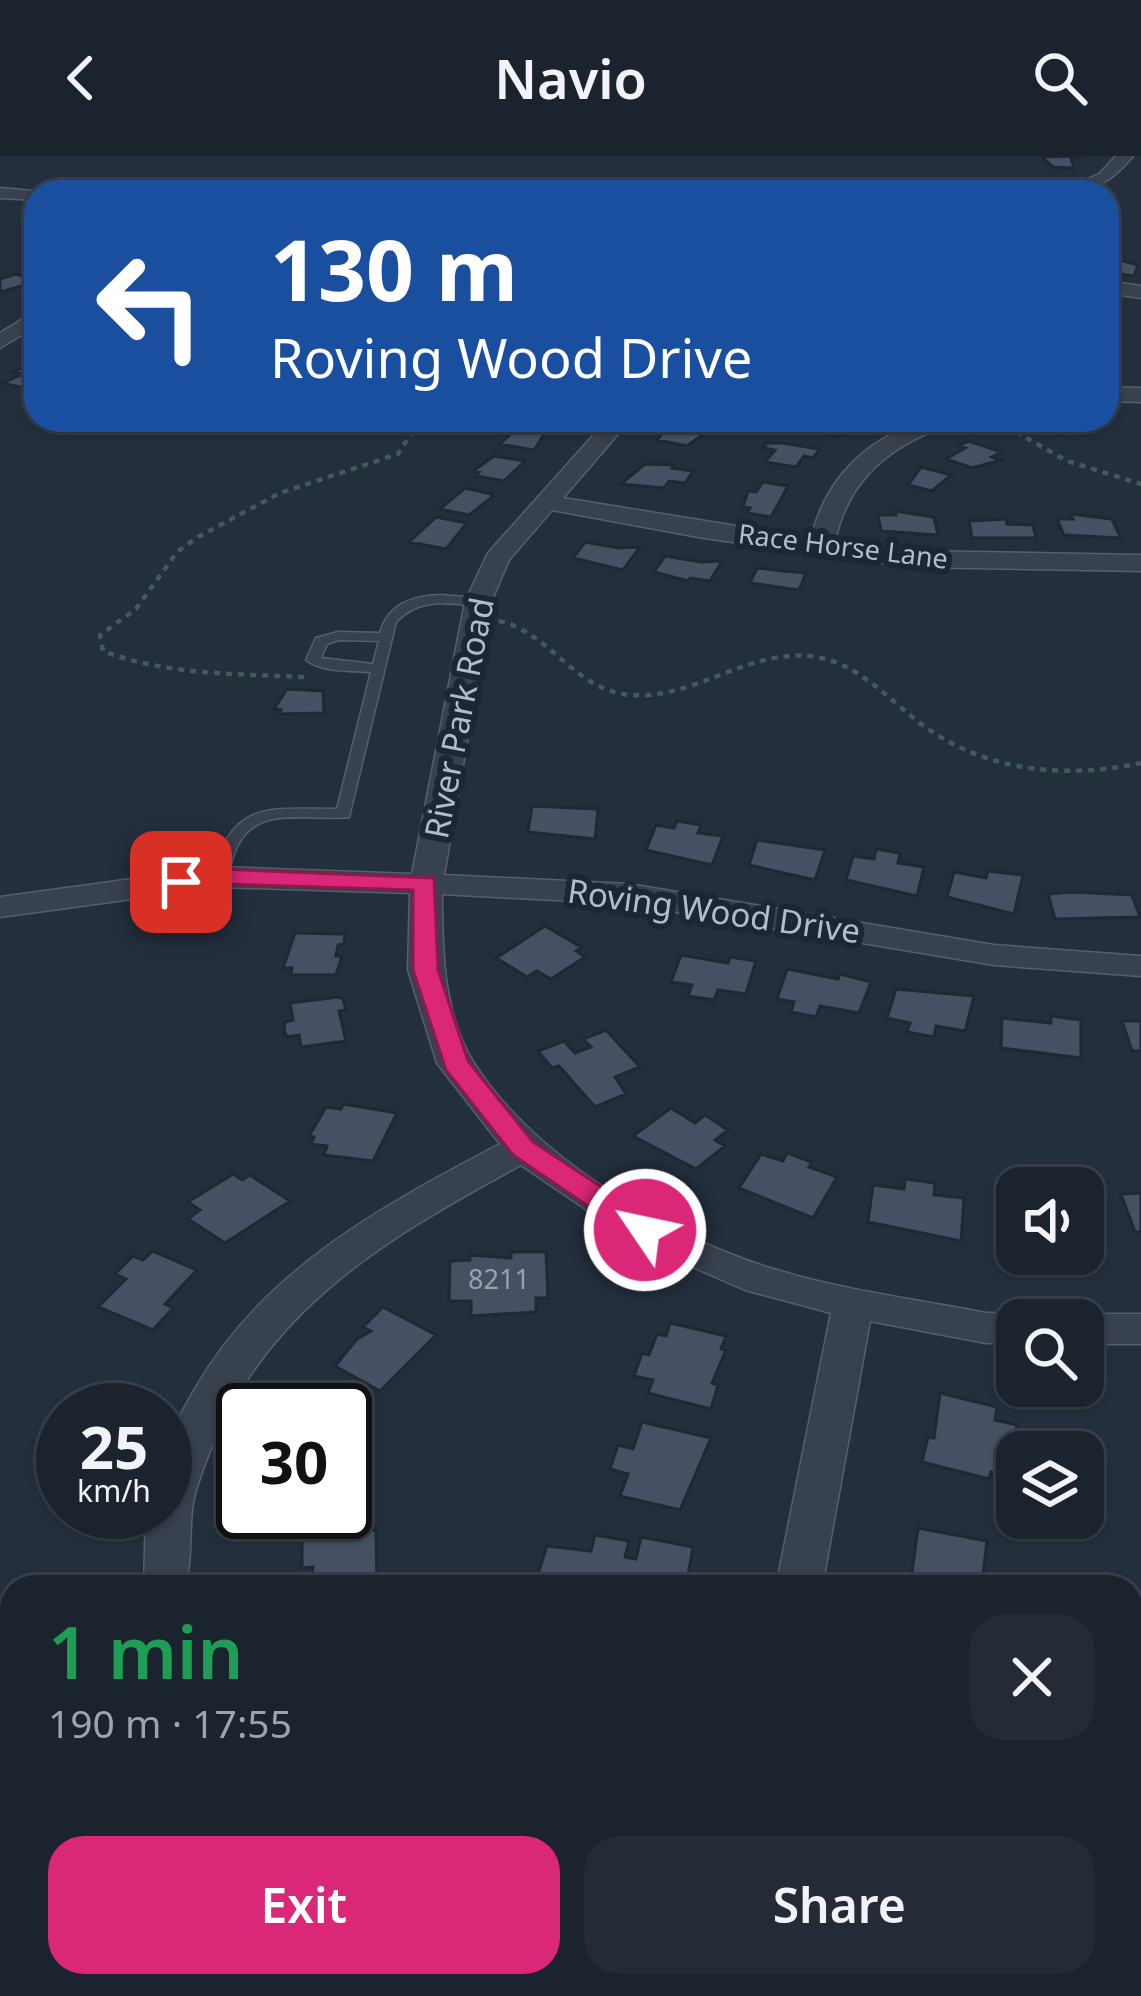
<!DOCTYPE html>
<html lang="en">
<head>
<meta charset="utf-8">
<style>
	:root { --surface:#1b232e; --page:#242b36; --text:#f1f3f6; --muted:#a0a4aa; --line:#39404a; --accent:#db2777 }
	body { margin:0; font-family:"Noto Sans",sans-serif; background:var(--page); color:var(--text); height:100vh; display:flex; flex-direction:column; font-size:45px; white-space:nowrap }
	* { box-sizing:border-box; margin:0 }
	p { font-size:39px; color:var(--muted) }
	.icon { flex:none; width:66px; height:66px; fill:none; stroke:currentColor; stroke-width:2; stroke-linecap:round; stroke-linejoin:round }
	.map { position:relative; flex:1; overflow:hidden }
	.details { position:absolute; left:0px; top:1419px; width:1143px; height:423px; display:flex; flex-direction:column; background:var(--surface); border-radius:36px 36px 0 0; box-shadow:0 3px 9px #0004,0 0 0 3px var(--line) }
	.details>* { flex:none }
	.top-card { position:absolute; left:24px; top:24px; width:1095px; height:252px; border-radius:36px; box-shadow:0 3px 9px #0004,0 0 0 3px var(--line); background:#1a4fa0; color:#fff; overflow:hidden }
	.buttons { position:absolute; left:996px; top:1011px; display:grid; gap:24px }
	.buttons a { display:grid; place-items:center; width:108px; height:108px; border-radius:24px; background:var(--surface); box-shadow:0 3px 9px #0004,0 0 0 3px var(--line); font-size:60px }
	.speed { position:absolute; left:36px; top:1227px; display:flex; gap:24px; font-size:60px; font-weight:700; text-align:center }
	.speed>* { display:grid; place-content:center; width:156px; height:156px; border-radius:50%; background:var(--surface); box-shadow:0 3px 9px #0004,0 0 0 3px var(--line); line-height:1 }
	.speed small { font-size:30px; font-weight:400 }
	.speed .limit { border:6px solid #111; border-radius:18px; background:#fff; color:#111 }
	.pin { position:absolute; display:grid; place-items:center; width:102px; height:102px; color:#fff; margin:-51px; border-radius:24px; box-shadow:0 6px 18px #0006 }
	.me { position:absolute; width:132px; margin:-66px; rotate:304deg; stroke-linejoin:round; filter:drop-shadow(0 0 9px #0008) }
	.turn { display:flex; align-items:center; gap:42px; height:252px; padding:0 48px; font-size:54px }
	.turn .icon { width:156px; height:156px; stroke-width:2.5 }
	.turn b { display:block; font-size:84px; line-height:102px }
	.round { display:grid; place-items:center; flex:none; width:126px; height:126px; border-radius:36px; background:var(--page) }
	.summary { display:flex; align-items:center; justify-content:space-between; height:204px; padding:0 48px }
	h1 { font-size:72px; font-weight:600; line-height:90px; color:#1e9e55 }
	.primary-button { display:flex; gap:24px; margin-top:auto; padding:24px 48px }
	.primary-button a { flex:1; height:138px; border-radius:36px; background:var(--accent); color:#fff; font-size:48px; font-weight:600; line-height:138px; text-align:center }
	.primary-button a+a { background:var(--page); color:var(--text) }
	header { display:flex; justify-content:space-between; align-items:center; height:156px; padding:0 48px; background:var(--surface); font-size:54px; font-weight:600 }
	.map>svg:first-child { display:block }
	.building { fill:#455162; stroke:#1f2835; stroke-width:3 }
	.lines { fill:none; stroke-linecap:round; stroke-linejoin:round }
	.service-casing { stroke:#565f6c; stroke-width:3 }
	.minor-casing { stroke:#565f6c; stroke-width:3 }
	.path { stroke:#44595c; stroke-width:4.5; stroke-dasharray:6 6; stroke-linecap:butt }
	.service { fill:#38414e; fill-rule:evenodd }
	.minor { fill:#38414e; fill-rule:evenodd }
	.route { fill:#db2777; stroke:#8e194d; stroke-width:3 }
	.labels { text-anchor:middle; stroke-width:12; stroke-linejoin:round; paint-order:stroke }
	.far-street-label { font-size:27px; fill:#b4bcc9; stroke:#1d2633 }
	.number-label { font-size:27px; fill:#98a1af }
	.street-label { font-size:33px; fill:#b4bcc9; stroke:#1d2633 }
</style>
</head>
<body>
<header><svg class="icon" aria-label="back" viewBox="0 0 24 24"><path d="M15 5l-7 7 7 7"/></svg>Navio<svg class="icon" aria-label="search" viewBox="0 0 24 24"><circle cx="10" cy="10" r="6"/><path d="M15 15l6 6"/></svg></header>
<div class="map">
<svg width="1141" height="1840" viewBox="0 0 1141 1840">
	<rect width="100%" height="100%" fill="#242f3e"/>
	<!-- building -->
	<path class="building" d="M1084 0 1071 2 1074 12 1053 11 1042 1Z
		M963 26 987 32 950 36 932 31 954 32 958 31 950 28Z
		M1107 103 1123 105 1138 109 1134 120 1114 117 1107 115Z
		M16 118 36 126 0 136V123Z
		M26 210 36 212V227L23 232 3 227 23 218 14 216Z
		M850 264 862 268 835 281 804 265Z
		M1089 264 1099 273 1058 278 1045 266Z
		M673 265 700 270 697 273 708 275 687 290 657 284Z
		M520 269 547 274 534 294 500 288Z
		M969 285 1001 296 992 301 1001 304 972 312 946 303 965 292 958 290Z
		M767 287H782L820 293 813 302 804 300 796 311 765 306 775 294 763 292Z
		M494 300 525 305 504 325 476 320 479 316 473 315Z
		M645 308 674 309 672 312 693 315 685 327 669 325 664 332 621 328Z
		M921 311 951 319 932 335 908 329Z
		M763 326 788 330 771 361 747 357 750 352 743 351 748 335 756 336Z
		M465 332 492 338 491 342 469 359 440 353Z
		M895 355 934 361 938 379 881 375 878 359H896Z
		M1070 358 1112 363 1121 382 1064 379 1057 363H1073Z
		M436 361 467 367 446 393 409 386Z
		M1006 363 1007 368 1033 369 1036 382H972L969 365Z
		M585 386 619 392 640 391 623 414 573 402Z
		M665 400 701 406 722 405 710 425 690 422 688 425 654 416Z
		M757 412 783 415 806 417 799 434 750 427Z
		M287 533 323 535 324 557 280 558 281 554 274 553Z
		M532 650 598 653 595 683 528 676Z
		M677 665 701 669 698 677 723 680 712 709 646 694 656 669 674 672Z
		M757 684 825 694 815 724 749 709Z
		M876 693 900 697 898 707 924 711 917 740 846 724 853 700 874 703Z
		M988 715 1023 719 1014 758 947 741 954 716 986 722Z
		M1073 736 1132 739 1140 761 1055 763 1048 738Z
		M545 770 581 791 576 795 585 801 551 823 537 815 527 821 496 802Z
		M295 777 345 778 344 788 338 789 336 800H342L336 819H291L292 812H283Z
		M681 799 728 807 730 801 756 805 746 838 718 834 714 844 688 840 692 829 671 826Z
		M787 813 838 823 840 818 871 826 859 857 820 850 816 861 791 856 794 846 777 843Z
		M896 833 974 840 965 875 936 870 934 881 907 876 910 867 887 862Z
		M338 841 343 843 346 854 339 855 346 885 301 891 299 879 288 881 284 876 285 866 293 864 290 847Z
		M1051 860 1081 864V902L1001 892 1002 862 1051 867Z
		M1122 865H1141V895H1132Z
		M606 874 640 911 615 921 626 938 595 951 559 910 552 912 538 895 564 885 575 897 591 891 583 883Z
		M343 948 397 957 373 1005 324 999 327 990 311 988 314 981 309 980 326 951 341 953Z
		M671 952 695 967 705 959 728 974 715 984 725 990 696 1013 633 980Z
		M787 997 812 1006 809 1011 837 1021 813 1062 739 1032 761 998 783 1005Z
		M233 1018 242 1024 250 1019 290 1045 225 1087 188 1063 200 1054 188 1046Z
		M905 1023 935 1027 934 1039 964 1042 961 1085 868 1066 873 1029 904 1033Z
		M1141 1037V1076H1135L1121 1038Z
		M999 1039 1017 1040V1077H1003Z
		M153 1095 197 1114 165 1148 173 1152 153 1174 98 1151 126 1123 115 1118 133 1100 143 1104Z
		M511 1096H546L548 1142H536V1156L471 1160V1145H449L450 1105 470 1104V1099L511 1102Z
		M383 1151 436 1179 380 1235 335 1210 357 1183 371 1175 363 1171Z
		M670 1167 726 1180 721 1193 726 1194 712 1227 718 1229 711 1253 648 1237 653 1224 634 1220 642 1197 649 1199 657 1178 666 1180Z
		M940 1237 997 1251 995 1264 1017 1269 1007 1320 991 1316 989 1323 922 1306 928 1281 934 1282Z
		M345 1260 364 1264 349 1299 357 1300 346 1326Z
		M642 1266 711 1282 680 1354 620 1340 628 1318 610 1313 618 1289 633 1293Z
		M918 1372 987 1385 983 1419 1000 1423 999 1431H910Z
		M376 1374 377 1431H309L313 1411 302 1412V1380Z
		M595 1379 629 1385 625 1401 636 1403 641 1381 693 1391 687 1425 681 1431H583L585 1426 538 1418 547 1390 591 1395Z
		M1002 1830H1104L1107 1840H1005Z"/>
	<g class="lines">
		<defs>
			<path id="service" d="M441 439 478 442 485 446 478 450C448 447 419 441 396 466L349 661C313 666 261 648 239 687 232 699 231 712 226 724H214L212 721C233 643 269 653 337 653L371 516C349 514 324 517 306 504L316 482 338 476 380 477C388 447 414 440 441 439ZM339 484 379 485 373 508 321 502 327 488Z"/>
			<path id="minor" d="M1116 0H1133C1111 27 1093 36 1058 36L1099 18Z
				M0 32 43 36H36V44L0 42Z
				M1107 125 1141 130V142L1107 137Z
				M36 155V170L0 192V177Z
				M1107 231 1141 232V246L1107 245Z
				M607 264H630L563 342 811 382C828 313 884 264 955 264 946 272 933 274 922 280 875 302 846 335 835 385L912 395 1141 399V415L912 411 704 382 552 354 509 404 491 446 444 719 629 728 994 789 1141 800V820L994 809 629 748 442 738C442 792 443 859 474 907 534 1001 665 1079 770 1112 840 1134 914 1143 986 1157H1017L1033 1164H1017V1187H986L870 1165 822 1431H776L831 1157 745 1134 631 1084 521 1009C374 1089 250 1162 197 1331 186 1363 195 1400 184 1431H144L146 1356H165C165 1336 161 1311 167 1292 173 1271 184 1252 195 1233 263 1114 382 1050 500 988L437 907 408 814 410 737 220 731 0 761V741L220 711 412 718 465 446 488 397Z
				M1083 1158H1141V1188H1083V1164H1067Z
				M817 1830H871L874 1840H818Z"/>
		</defs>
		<!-- service casing -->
		<use href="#service" class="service-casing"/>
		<!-- minor casing -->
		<use href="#minor" class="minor-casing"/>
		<!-- path -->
		<path class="path" d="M995 264 1067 305 1141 328
			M499 465C552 477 574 535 631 539 695 544 751 490 817 501 857 508 886 540 916 564 980 615 1063 624 1141 607
			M304 521C239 518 165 519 103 495L100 479 136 453 177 396 198 381 280 337 398 298 420 264"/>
		<!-- service -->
		<use href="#service" class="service"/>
		<!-- minor -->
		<use href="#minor" class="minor"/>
	</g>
	<!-- route -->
	<path class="route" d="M220 713 434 722 438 814 468 905 533 986 656 1067 660 1074 656 1082H635L513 999 446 914 413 814V734L220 728 181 733 169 726 173 721Z"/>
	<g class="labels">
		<!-- far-street labels -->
		<g class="far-street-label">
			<text transform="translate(843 391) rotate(7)" y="9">Race Horse Lane</text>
		</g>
		<!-- number labels -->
		<g class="number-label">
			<text x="499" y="1133">8211</text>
		</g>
		<!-- street labels -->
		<g class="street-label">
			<text transform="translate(459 562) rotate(-79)" y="12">River Park Road</text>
			<text transform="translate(714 755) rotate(8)" y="12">Roving Wood Drive</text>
		</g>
	</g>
</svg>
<div class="buttons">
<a><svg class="icon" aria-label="sound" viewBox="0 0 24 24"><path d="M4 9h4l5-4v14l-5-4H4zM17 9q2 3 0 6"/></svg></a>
<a><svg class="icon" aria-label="search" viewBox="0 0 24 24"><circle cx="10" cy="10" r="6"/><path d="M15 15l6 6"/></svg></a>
<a><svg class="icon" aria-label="layers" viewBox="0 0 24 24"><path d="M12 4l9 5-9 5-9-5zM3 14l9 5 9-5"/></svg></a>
</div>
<div class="speed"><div>25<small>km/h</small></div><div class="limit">30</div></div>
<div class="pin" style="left:181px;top:726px;background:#d93025"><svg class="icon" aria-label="arrive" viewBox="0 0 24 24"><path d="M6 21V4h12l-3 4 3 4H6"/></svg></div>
<svg class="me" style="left:645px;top:1074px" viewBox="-20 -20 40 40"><circle r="17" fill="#db2777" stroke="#fff" stroke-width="3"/><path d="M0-11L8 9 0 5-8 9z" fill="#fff"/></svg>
<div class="top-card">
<div class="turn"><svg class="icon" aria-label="left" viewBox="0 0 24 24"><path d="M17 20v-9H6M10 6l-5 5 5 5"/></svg><div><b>130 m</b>Roving Wood Drive</div></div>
</div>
<section class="details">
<div class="summary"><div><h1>1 min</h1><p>190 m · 17:55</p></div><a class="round"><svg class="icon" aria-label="close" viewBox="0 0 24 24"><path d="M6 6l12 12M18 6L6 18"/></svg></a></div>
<div class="primary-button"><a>Exit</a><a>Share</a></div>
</section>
</div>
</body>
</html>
